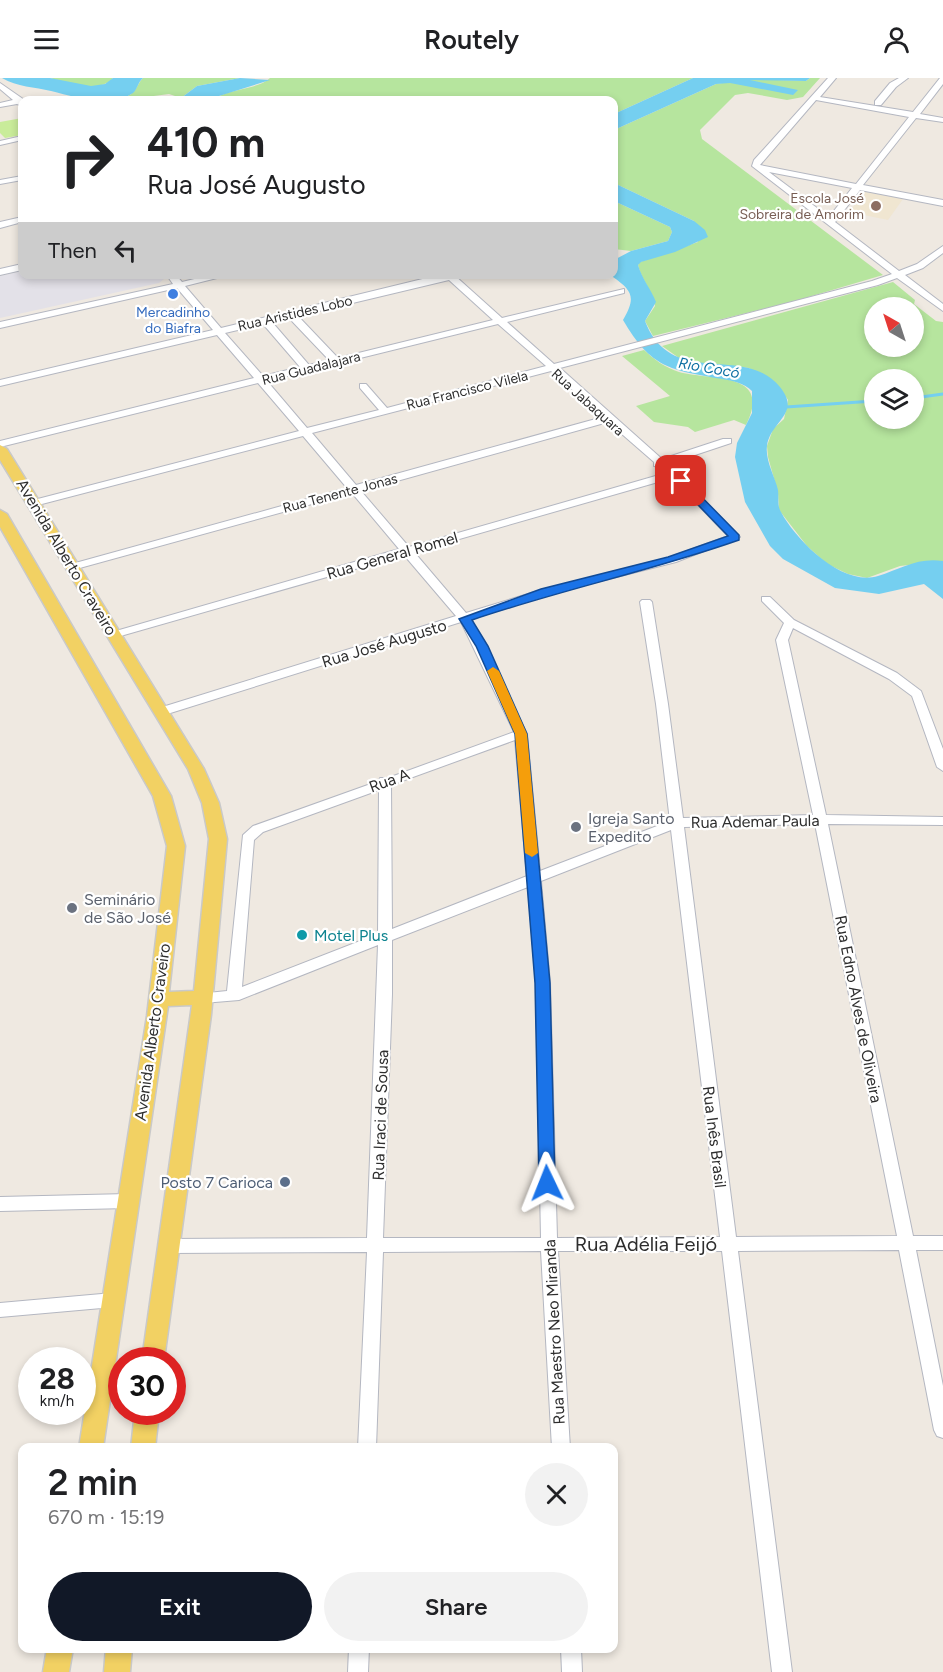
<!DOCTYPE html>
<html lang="en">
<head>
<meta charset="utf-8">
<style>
	:root { --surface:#fff; --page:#f2f2f2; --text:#202124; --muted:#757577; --accent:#111827 }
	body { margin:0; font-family:Figtree,sans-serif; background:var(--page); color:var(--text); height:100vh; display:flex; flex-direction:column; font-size:22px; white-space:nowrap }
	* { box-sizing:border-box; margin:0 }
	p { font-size:20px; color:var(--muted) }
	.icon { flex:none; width:33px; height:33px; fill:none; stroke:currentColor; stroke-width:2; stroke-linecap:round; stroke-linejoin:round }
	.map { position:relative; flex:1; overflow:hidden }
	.sheet { position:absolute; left:18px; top:1365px; width:600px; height:210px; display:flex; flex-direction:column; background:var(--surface); border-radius:12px; box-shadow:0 3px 9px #0003 }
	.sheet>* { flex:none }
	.guide { position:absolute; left:18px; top:18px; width:600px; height:183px; border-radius:12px; box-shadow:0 3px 9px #0003; background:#fff; color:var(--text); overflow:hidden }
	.needle { width:39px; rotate:321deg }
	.tools { position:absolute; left:864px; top:219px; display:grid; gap:12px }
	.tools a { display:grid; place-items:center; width:60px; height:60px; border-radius:50%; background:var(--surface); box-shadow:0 3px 9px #0003; font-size:30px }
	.speed { position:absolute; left:18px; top:1269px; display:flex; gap:12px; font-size:30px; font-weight:700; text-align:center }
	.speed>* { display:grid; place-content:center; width:78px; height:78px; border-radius:50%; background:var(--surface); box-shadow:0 3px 9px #0003; line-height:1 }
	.speed small { font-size:15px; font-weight:400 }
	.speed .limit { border:9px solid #d22; background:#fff; color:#111 }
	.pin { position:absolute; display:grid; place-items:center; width:51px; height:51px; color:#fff; margin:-26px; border-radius:12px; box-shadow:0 3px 9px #0006 }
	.me { position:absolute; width:66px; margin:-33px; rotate:358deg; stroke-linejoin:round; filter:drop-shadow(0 0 4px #0008) }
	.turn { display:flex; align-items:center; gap:21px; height:126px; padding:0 30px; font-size:27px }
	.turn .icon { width:78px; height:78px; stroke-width:2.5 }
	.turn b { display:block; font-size:42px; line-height:51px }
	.then { display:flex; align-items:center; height:57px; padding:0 30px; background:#0003; gap:12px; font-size:22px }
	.round { display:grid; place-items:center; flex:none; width:63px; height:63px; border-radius:32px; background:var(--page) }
	.overview { display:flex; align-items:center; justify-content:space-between; height:102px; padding:0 30px }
	h1 { font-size:36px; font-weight:600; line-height:45px }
	.action { display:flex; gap:12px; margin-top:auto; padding:12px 30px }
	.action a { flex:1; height:69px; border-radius:36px; background:var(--accent); color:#fff; font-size:24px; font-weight:600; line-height:69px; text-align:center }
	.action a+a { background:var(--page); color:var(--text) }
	header { display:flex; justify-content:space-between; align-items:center; height:78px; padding:0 30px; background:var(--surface); font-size:27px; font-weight:600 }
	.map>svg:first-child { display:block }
	.industrial { fill:#e3e1e8 }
	.education { fill:#f0e6d1 }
	.green { fill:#b6e59e; fill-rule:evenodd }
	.pitch { fill:#c9ec9a }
	.water { fill:#75cff0 }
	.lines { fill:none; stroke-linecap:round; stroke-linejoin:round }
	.stream { stroke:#75cff0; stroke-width:3 }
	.minor-casing { stroke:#b4b7c1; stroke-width:2 }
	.major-casing { stroke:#c9c9c9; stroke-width:3 }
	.minor { fill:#fff; fill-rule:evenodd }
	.major { fill:#f2d163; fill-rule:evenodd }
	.route { fill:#1a73e8; stroke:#114b97; stroke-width:1.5 }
	.slow { fill:#f59e0b }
	.education-dot { fill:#8d6e63; stroke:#fff; stroke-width:2 }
	.shop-dot { fill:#3f7fe0; stroke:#fff; stroke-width:2 }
	.worship-dot { fill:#6b7280; stroke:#fff; stroke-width:2 }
	.culture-dot { fill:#0f9aa8; stroke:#fff; stroke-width:2 }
	.service-dot { fill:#5c6f8a; stroke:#fff; stroke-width:2 }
	.labels { text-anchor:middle; stroke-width:4.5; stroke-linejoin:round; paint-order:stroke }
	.far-education-label { font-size:14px; fill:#785e54; stroke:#fff; text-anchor:end }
	.far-shop-label { font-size:14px; fill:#366cbe; stroke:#fff }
	.far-street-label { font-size:14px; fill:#2e2e2e; stroke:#fff }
	.far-water-label { font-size:15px; font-style:italic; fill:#0d6fa3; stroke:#fff }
	.street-label { font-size:16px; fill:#2e2e2e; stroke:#fff }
	.worship-label { font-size:16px; fill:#5b616d; stroke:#fff; text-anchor:start }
	.culture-label { font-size:16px; fill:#0d838f; stroke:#fff; text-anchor:start }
	.service-label { font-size:16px; fill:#4e5e75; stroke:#fff; text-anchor:end }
	.near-street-label { font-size:20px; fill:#2e2e2e; stroke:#fff }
</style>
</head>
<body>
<header><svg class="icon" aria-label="menu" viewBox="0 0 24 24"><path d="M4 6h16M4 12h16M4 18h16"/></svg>Routely<svg class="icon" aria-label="person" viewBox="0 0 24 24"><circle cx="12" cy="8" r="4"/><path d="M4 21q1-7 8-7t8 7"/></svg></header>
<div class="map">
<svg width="943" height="1594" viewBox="0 0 943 1594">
	<rect width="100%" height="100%" fill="#efe9e1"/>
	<!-- industrial -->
	<path class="industrial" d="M22 193V196L159 197 164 201 159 205 0 240V198Z"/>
	<!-- education -->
	<path class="education" d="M865 114H866L903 121 888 142 849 134Z"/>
	<!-- green -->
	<path class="green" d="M50 0H113C100 16 67 5 50 0Z
		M143 0H240L197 8 181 20 169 16 123 22H93C104 22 128 23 135 12 138 8 139 4 143 0Z
		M270 0H693L614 36V22H215C222 11 258 12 270 0Z
		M810 0H820L803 19 787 22 748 15 735 17 700 52 702 61 883 197 795 223 653 258 645 243 655 228C652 212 642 203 638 187L640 184 698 164 694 143 614 105V52L716 6 747 1 806 3Z
		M614 123 670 149 672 154 668 163 631 173 614 171Z
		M893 204 915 222 914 226 936 243 943 244V483L900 488 867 500 848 496 827 486 807 468 779 432 778 415 768 379 767 368 773 351 784 341 788 322 782 313 749 290 690 284 679 280 662 268ZM874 230H914V268H874ZM874 302H914V340H874Z
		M644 272C655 282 664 289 679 294 712 303 773 293 746 347L734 342 695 354 688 349 654 344 636 328 670 318 622 278Z"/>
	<!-- pitch -->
	<path class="pitch" d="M22 40V57L5 60 0 55V44Z"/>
	<!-- water -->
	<path class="water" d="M2 0H50L91 8 105 6 113 0H143C138 4 137 12 133 15 109 31 76 19 51 13 35 9 17 9 2 0Z
		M240 0 270 2 219 18 215 22H183L181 20 197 8Z
		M693 0H810L806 3 750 2 798 12 793 17 730 5 716 6 614 52V36Z
		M614 105 694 143 705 152 708 159 675 174 641 184 638 187C642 201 651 211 656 224L645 243C671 312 745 265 780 309 802 336 770 343 767 368 765 382 775 399 778 412 779 420 777 428 781 434 796 462 842 509 878 498 900 491 918 479 943 483V521L924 506 879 516 835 510 783 481 770 468 745 424 735 379 737 365 752 335V313C744 305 733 303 722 301 670 292 651 290 623 242 636 220 633 213 613 199L614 182 631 173 668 163 672 154 670 149 614 123Z"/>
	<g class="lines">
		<!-- stream -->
		<path class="stream" d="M914 320 943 316
			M786 329 874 323"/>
		<defs>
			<path id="minor" d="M828 0H836L820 19 913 34 940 0H943V6L920 36 943 40V44L916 40 863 107 943 122V128L860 112 835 144 899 193 917 186 943 168V175L923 190 905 197 943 226V233L897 200 878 207 560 290 662 381 723 361H731V365L668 386 740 459 676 484 549 516 471 541 527 656 540 793 670 743 656 626 640 524 642 522H650L652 524 668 626 683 740 813 737 776 562 784 545 762 523V519H770L794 542 897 595 921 613 943 671V693L937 689 912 618 889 601 793 550 788 562 826 737 943 739V747L828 746 913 1158H943V1172H916L943 1308V1360L937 1358 934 1352 899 1172 738 1173 792 1594H772L722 1173H558L570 1370H552L541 1173 383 1174 376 1370H358L367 1174 169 1175 163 1173 161 1168 163 1163 169 1161 367 1160 378 867 239 922 203 925 198 924 196 920 198 916 227 913 243 757 253 748 379 703 380 700H388L514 654 461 544 164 637H156L154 634 156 631 456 538 404 477 117 559H109L107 557 109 555 399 471 352 415 76 491H68V487L347 410 303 358 38 427H30V423L299 353 258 305 0 369V363L254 300 217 257 0 308V302L213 252 177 210 0 250V244L173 206 166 196H175L182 204 215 196H233L185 208 221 250 443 196H453L502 240 624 211V215L507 244 554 286 872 203 892 196 752 88 754 82ZM816 22 909 39 856 106 760 87ZM769 94 852 110 829 139ZM449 202 493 242 338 280 298 238ZM289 240 329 282 309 287 272 244ZM263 246 300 289 263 298 225 255ZM498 246 546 288 387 330 366 306H360V310L379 332 307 350 267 303ZM551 293 603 339 356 407 312 355ZM608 344 654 384V388L659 389 666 395 409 469 361 413ZM672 400 728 458 668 480 541 512 466 535 414 474ZM515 662 527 798 392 851 391 707ZM379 712 378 856 242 909 254 762 263 754ZM815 746 897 1158 736 1159 684 749ZM671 752 720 1159 557 1160 550 905 541 803ZM528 809 536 905 541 1160H383L392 916V862Z
				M899 0H908L896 9 881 27H875V23L890 5Z
				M0 5 23 21 22 28 17 26 0 29V25L13 22 0 11Z
				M22 58V62L0 67V63Z
				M22 98V102L0 106V102Z
				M22 139V144L0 150V144Z
				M22 186V192L0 197V191Z
				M128 1116 134 1118 136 1123 134 1128 128 1130 0 1133V1119Z
				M113 1215 119 1217 121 1222 119 1227 113 1229 0 1239V1225Z
				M349 1570H369L368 1594H348Z
				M561 1570H581L582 1594H562Z"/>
			<path id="major" d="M0 367 7 371 204 691 219 725 227 761 211 937 164 1282H142L192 927 168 928 103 1370H79L147 938 167 768 153 718 0 449V432L7 436 171 718 185 768 169 914 194 913 209 761 202 725 188 691 0 382Z
				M135 1334H159L155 1370H131Z
				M47 1570H73L69 1594H43Z
				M106 1570H132L130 1594H104Z"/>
		</defs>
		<!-- minor casing -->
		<use href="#minor" class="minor-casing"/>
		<!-- major casing -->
		<use href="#major" class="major-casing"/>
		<!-- minor -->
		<use href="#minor" class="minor"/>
		<!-- major -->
		<use href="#major" class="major"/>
	</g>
	<!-- route -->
	<path class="route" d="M677 401H684L739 457V462C651 493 560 512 472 542L488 568 527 656 550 905 555 1105 547 1111 539 1105 535 905 515 656 476 568 459 541 541 511 668 479 728 458 677 405Z"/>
	<!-- slow -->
	<path class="slow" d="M493 589 499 593 527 656 538 775 532 779 525 775 515 656 487 593Z"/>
	<!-- markers -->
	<circle class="education-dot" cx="876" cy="128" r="6"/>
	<circle class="shop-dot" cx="173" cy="216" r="6"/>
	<g class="worship-dot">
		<circle cx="576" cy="749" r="6"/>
		<circle cx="72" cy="830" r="6"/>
	</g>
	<circle class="culture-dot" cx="302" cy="857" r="6"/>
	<circle class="service-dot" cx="285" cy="1104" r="6"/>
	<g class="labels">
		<!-- far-education labels -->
		<g class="far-education-label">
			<text x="864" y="125">Escola José<tspan x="864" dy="16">Sobreira de Amorim</tspan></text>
		</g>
		<!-- far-shop labels -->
		<g class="far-shop-label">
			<text x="173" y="239">Mercadinho<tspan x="173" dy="16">do Biafra</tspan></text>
		</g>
		<!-- far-street labels -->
		<g class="far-street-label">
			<text transform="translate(295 235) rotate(-13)" y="5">Rua Aristides Lobo</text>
			<text transform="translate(311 290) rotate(-14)" y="5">Rua Guadalajara</text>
			<text transform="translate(467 312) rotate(-14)" y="5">Rua Francisco Vilela</text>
			<text transform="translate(588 324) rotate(42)" y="5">Rua Jabaquara</text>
			<text transform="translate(340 415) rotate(-15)" y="5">Rua Tenente Jonas</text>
		</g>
		<!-- far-water labels -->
		<g class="far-water-label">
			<text transform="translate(709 290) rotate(10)" y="5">Rio Cocó</text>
		</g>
		<!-- street labels -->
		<g class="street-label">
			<text transform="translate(392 477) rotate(-16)" y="6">Rua General Romel</text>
			<text transform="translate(67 479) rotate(59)" y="6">Avenida Alberto Craveiro</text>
			<text transform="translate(384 565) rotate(-17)" y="6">Rua José Augusto</text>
			<text transform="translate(389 702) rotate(-20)" y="6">Rua A</text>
			<text transform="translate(755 743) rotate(-1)" y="6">Rua Ademar Paula</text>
			<text transform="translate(859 931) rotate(79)" y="6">Rua Edno Alves de Oliveira</text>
			<text transform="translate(152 954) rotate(-82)" y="6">Avenida Alberto Craveiro</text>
			<text transform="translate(380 1037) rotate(-88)" y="6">Rua Iraci de Sousa</text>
			<text transform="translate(715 1059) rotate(83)" y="6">Rua Inês Brasil</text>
			<text transform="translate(554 1254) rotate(-93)" y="6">Rua Maestro Neo Miranda</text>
		</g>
		<!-- worship labels -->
		<g class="worship-label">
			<text x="588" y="746">Igreja Santo<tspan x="588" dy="18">Expedito</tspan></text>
			<text x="84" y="827">Seminário<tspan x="84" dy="18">de São José</tspan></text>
		</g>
		<!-- culture labels -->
		<g class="culture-label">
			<text x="314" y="863">Motel Plus</text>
		</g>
		<!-- service labels -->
		<g class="service-label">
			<text x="273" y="1110">Posto 7 Carioca</text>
		</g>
		<!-- near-street labels -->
		<g class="near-street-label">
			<text x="646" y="1173">Rua Adélia Feijó</text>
		</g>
	</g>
</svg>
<div class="tools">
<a><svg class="needle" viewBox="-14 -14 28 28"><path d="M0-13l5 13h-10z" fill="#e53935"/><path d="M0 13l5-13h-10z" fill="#757577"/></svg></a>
<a><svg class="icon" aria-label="layers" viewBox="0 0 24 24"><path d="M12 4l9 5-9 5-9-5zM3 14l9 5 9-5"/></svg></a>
</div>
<div class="speed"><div>28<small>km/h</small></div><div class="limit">30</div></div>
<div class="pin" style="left:681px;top:403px;background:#d93025"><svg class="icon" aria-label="arrive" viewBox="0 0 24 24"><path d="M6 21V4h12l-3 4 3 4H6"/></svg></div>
<svg class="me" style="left:547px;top:1105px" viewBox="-20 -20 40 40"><path d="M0-17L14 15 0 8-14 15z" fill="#1a73e8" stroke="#fff" stroke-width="4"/></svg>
<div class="guide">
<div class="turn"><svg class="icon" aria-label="right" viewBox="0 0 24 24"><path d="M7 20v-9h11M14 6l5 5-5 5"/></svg><div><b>410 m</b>Rua José Augusto</div></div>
<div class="then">Then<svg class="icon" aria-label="left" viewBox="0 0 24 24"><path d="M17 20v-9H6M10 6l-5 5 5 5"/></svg></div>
</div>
<section class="sheet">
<div class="overview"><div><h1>2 min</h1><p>670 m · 15:19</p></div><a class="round"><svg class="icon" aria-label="close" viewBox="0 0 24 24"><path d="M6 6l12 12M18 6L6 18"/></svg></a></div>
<div class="action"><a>Exit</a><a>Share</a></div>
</section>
</div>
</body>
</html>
